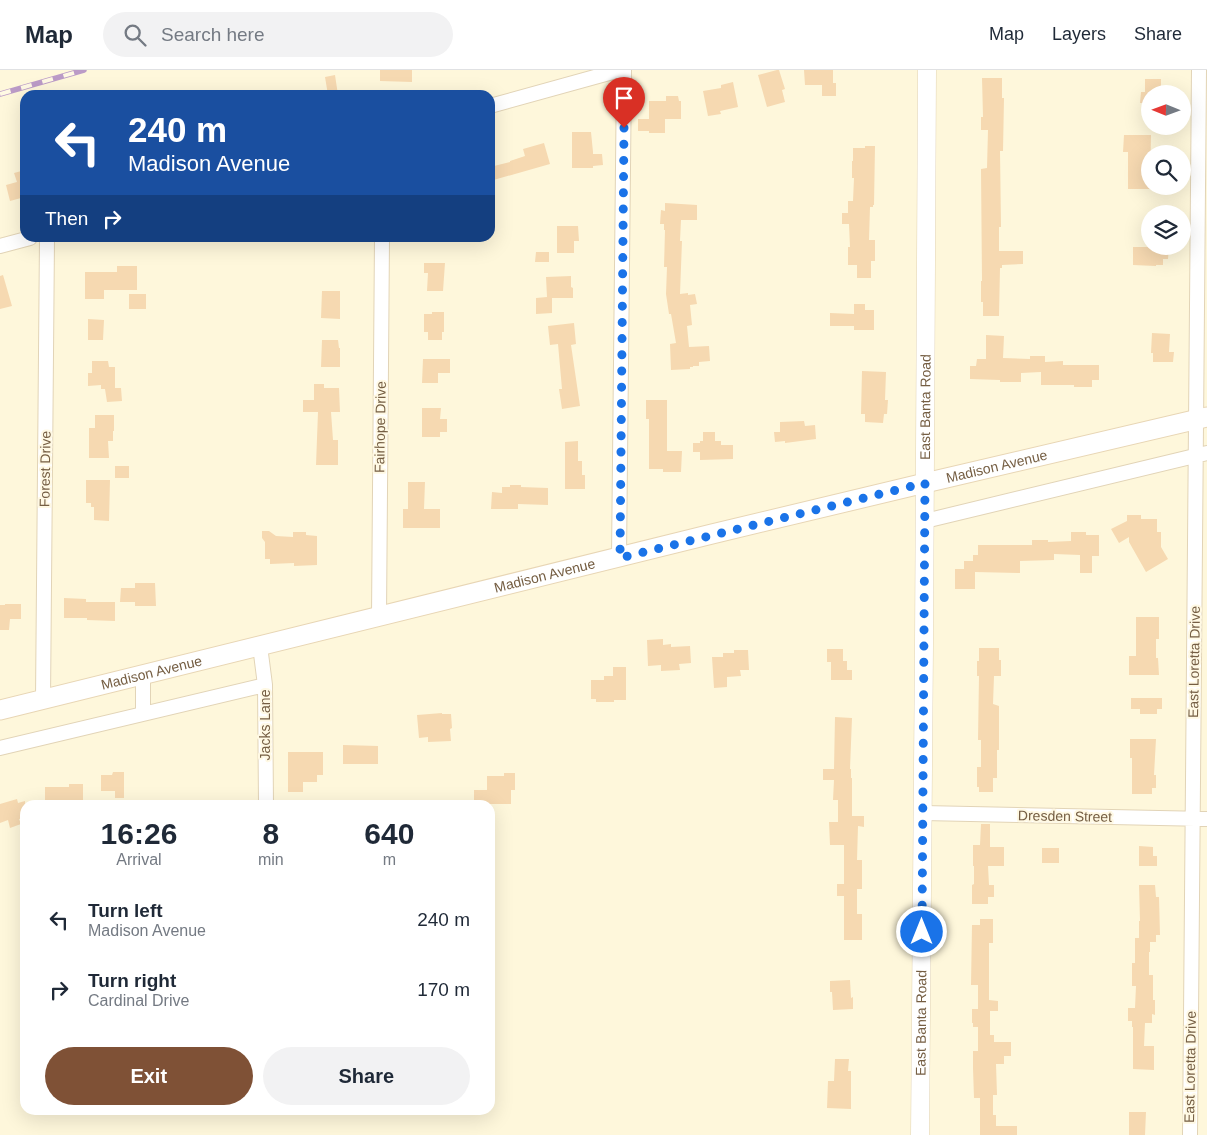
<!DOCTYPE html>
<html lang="en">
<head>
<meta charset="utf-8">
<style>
	:root { --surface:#fff; --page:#f2f2f3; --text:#1f2937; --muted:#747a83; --line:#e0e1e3; --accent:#7f5136 }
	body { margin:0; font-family:Helvetica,sans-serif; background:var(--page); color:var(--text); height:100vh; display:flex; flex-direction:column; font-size:19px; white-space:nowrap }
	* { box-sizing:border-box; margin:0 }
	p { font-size:16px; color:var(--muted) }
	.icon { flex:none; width:28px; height:28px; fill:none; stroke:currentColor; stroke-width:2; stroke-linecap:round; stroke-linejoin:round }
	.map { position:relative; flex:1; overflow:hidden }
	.drawer { position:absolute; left:20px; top:730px; width:475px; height:315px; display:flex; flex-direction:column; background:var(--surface); border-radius:15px; box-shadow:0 5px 20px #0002 }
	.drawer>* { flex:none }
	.hud { position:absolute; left:20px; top:20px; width:475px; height:152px; border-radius:15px; box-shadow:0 5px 20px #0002; background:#1a4fa0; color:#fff; overflow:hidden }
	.needle { width:32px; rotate:271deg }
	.tools { position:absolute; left:1141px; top:15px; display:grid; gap:10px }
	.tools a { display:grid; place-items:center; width:50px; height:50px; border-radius:50%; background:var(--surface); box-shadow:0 5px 20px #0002; font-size:25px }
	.pin { position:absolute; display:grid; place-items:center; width:42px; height:42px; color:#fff; margin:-51px -21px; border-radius:50% 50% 50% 0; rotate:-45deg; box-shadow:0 0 5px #0007 }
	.pin .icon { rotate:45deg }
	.me { position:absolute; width:55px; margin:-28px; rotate:0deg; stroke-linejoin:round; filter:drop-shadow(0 0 4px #0008) }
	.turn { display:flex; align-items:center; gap:18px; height:105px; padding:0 25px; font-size:22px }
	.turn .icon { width:65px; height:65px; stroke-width:2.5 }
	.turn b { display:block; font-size:35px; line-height:42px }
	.then { display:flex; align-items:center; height:48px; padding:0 25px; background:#0003; gap:10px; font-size:19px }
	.eta { display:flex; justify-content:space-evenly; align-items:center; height:85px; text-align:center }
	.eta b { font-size:30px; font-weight:700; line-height:35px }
	.button { display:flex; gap:10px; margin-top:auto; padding:10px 25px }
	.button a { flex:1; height:58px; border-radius:30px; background:var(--accent); color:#fff; font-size:20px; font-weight:700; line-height:58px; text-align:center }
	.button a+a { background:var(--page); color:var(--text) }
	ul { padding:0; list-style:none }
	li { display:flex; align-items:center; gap:15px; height:70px; padding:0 25px }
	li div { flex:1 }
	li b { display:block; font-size:19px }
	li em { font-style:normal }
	header { display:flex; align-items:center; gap:30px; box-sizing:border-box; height:70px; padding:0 25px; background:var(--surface); border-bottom:1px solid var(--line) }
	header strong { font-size:24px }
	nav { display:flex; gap:28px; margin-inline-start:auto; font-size:18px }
	.search { width:350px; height:45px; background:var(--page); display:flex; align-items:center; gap:12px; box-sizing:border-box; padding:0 18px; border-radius:28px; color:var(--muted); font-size:19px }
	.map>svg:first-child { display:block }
	.building { fill:#f6d9b1 }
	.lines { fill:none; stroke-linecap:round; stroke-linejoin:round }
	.minor-casing { stroke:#e2d4b7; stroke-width:16 }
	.tertiary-casing { stroke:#e2d4b7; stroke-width:19 }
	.secondary-casing { stroke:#e8d6b5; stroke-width:21 }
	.minor { stroke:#fff; stroke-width:14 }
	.tertiary { stroke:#fff; stroke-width:18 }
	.secondary { stroke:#fff; stroke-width:19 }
	.rail-casing { stroke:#bb9bc7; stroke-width:5.5 }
	.rail { stroke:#fff9e4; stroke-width:4; stroke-dasharray:11; stroke-linecap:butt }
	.route { stroke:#1a73e8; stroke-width:9; stroke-dasharray:0 16.2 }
	.labels { text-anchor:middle; stroke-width:4; stroke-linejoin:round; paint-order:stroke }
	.street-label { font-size:14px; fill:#755e43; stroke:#fff9e4 }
</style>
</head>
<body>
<header>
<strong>Map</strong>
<div class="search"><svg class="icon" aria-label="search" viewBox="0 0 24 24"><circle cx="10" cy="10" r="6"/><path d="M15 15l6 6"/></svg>Search here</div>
<nav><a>Map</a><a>Layers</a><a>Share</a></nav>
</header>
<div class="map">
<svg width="1207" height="1065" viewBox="0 0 1207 1065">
	<rect width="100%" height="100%" fill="#fef7db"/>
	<!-- building -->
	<path class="building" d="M380 0H412V12L380 11Z
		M777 0H779L785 19 782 20 785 32 767 37 758 5Z
		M804 0H833V13H836V26H822V15H805Z
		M335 5 338 25H328L325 7Z
		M982 8H1002V28H1004L1003 81H1000L1001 157H999V181H1023V194L1002 195V198H1000L999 246H983V232H981V211H982L981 99 987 98 988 60H981V47H983Z
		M1145 9H1161V24H1150V33H1140L1141 22H1145Z
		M733 12 738 37 720 41 721 44 708 46 703 21 721 18V15Z
		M666 26H678L679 31H681V49H665V63H649V61H638V49H649V31H666Z
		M572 62H591L593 82V84H602L603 95 593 96V98H572Z
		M1124 65H1151L1150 119H1128V82H1123Z
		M544 73 550 94 490 111V97L510 92V91L525 86 523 79Z
		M865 76H875L874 135H873V137H870L869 170H875V191H871V208H857V195H848V177H850L849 154H842V143H848V131H853L854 108H852V91H853V78H865Z
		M25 100V131H22L21 128 10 131 6 115 17 112 14 103Z
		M665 133 697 135V150H681L680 171H682L680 224 688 223V225L695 224 697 234 690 235 692 255 687 256 689 277 709 276 710 291 699 292V296H693V297H690V299L671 300 670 274 676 273 671 244H669L666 224 667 197H664L665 160H664V154H660L661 140 665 141Z
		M557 156H578L579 171H574V183H557Z
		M1133 177H1169L1168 189H1163V195H1156V196L1133 195Z
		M536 182H549V192H535Z
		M424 193H445L443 221H427L428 203H424Z
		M117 196H137V220H104V229H85V202H117Z
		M3 205 12 236 0 239V206Z
		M571 206V217L573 218V228H552V243L536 244V228L547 227 546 207Z
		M322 221H340V249L321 248Z
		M129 224H146V239H129Z
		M854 234H865V240H874V260H854V256H830V243L854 244Z
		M432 242H444V262H442V270H428V262H424V244H432Z
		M88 249 104 250 103 270H88Z
		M574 253 576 274 571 275 580 336 562 339 559 319H562L558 274 550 275 548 256Z
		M1152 263 1170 264 1169 282H1174L1173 292H1153V283H1151Z
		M986 265 1004 266 1003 288 1030 289V286H1045V292L1063 291V295H1099V310H1092V317H1074V315H1041V302L1021 303V312H1000V310L970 309V296H976L977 289H986Z
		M322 270H338L339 278H340V297H321Z
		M423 289H450V303H438V313H422Z
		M92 291H108L109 297H115V318H121L122 331 107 332 105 319H101V315L88 316V303H92Z
		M862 301 886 302 885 330H888L887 344H884L883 353 865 352V344H861Z
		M314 314H324V318H339L340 342H331L333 370H338V395H316L318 342H303V330H314Z
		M646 330H667V381H682L681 402H663V399H649V349H646Z
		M422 338H441L440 349H447V362H440V367H422Z
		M95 345H114V361H113V371H108L109 388H89V358H95Z
		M804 351 805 356 815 355 816 369 785 373V371L775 372 774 362H780V352Z
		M703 362H715V371H721V375H733V389L700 390V382H693V373H700V371H703Z
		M578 371V391H582V405H585V419H565V372Z
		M115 396H129V408H115Z
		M86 410H110L109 451 94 450V437H91V433H86Z
		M408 412H425L424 439H440V458H403V439H408Z
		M510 415H521V417L548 418V435L518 434V439H491L492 422 502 423V417H510Z
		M1127 445H1141V449H1157V462H1161V477L1168 489 1146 502 1129 472V467L1119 473 1111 459 1127 451Z
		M262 461H269L276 466 293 467V462H306V465L317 466V495L294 496V493L270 494V489H265V472L262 468Z
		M1071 462H1086V465H1099V486H1092V503H1080V485L1054 484V490L1020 491V503L975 502V519H955V499H964V491H973V485H978V475H1032V470H1048V472L1071 471Z
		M135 513H155L156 536H135V532H120L121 518H135Z
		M64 528 86 529V532H115V551L87 550V548H64Z
		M5 534H21V549H10L9 560H0V535H5Z
		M1136 547H1159V569H1156V588H1158L1159 605H1129V586H1136Z
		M663 569V575L671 574V577L690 576 691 593 679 594 680 600 661 601V595L648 596 647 570Z
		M979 578H999V590H1001V606H994L993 634 999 636V680H997V708H993V722H979V717H977V697H981V670H978L979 606H977V591H979Z
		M827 579H843V591H847V600H852V610H831V592H827Z
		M734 580H748L749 600H740L741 606 727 607V617L714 618 712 587H723V583H734Z
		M613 597H626V630H614V632H596V629H591V610H604V606H613Z
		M1131 628H1162V639H1157V644H1140V639H1131Z
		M442 643V644H451L452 658 450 659 451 671 428 672V667L419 668 417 645Z
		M835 647 852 648 850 699H851V708H852V746H864V757L858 756 857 790H862V819H857V844H862V870H844V826H837V814H844V775H830L829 752H838V730H833L834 710H823V699H834Z
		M1130 669H1156L1154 705H1156V718H1152V724H1132V688H1130Z
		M343 675 378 676V694H343Z
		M288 682H323V705H317V712H303V722H288Z
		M113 702H124V728H115V721H101V705H112Z
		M504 703H515V720H511V734H484V735H474V720H487V706H504Z
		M69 714H83V734H45V717H69Z
		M17 729 18 733 25 731V748L19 749 21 754 10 758 8 750 0 753V734Z
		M981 754H990V777H1004V796H988L989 815H994V827H988V834H972V815L974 814V796H973V775H980Z
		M1139 776 1153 777V786H1157V796H1139Z
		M1042 778H1059V793H1042Z
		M1139 815H1155L1156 827H1159L1160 865H1156V872H1150V882H1149V905H1153V930H1155V945L1152 944V953H1145L1144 976H1154V1000L1133 999V957H1132V951H1128V938H1135L1136 916H1132V893H1135V868H1139V851H1140Z
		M980 849H993V873H989V930L998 931V941H990V965H994V972H1011V986H1004V994H996L997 1025H993V1045H996V1056H1017V1065H980V1028H974L973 998V981H978V957H973V953H972V939H978V915H971L972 855H980Z
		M850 910 851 928 853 927V939L833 940 832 922H830V911Z
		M835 989H849L848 1001H851V1039L827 1038 828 1011H834Z
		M1129 1042H1146L1145 1065H1129Z"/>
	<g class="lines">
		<defs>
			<path id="minor" d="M490 36 620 0
				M0 176 30 168
				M925 451 1207 383
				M619 488 624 0
				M379 547 382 168
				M260 576 265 615 266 735
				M43 630 47 168
				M143 643V605
				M0 678 265 615
				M923 743 1207 749
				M1190 1065 1199 0"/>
			<g id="tertiary">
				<path id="s1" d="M920 1065 924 575 927 0"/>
			</g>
			<g id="secondary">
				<path id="s2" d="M0 640 712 464 925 413 1207 347"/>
			</g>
		</defs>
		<!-- minor casing -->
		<use href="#minor" class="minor-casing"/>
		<!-- tertiary casing -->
		<use href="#tertiary" class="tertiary-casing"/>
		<!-- secondary casing -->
		<use href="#secondary" class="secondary-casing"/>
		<!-- minor -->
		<use href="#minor" class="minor"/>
		<!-- tertiary -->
		<use href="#tertiary" class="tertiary"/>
		<!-- secondary -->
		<use href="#secondary" class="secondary"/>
		<defs>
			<path id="rail" d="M0 24 84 0"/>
		</defs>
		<!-- rail casing -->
		<use href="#rail" class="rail-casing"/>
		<!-- rail -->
		<use href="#rail" class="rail"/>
	</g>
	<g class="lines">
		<!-- route -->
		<path class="route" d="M624 58 620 488 925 413 922 862"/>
	</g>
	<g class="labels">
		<!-- street labels -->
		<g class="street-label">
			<text dy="5" stroke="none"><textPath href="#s1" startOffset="728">East Banta Road</textPath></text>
			<text transform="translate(380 357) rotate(-89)" y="5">Fairhope Drive</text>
			<text dy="5" stroke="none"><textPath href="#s2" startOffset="1026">Madison Avenue</textPath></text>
			<text transform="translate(45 399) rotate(-89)" y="5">Forest Drive</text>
			<text dy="5" stroke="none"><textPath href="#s2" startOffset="561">Madison Avenue</textPath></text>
			<text transform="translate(1194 592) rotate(-89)" y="5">East Loretta Drive</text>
			<text dy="5" stroke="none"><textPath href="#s2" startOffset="156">Madison Avenue</textPath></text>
			<text transform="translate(265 655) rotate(-90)" y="5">Jacks Lane</text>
			<text transform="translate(1065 746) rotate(1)" y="5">Dresden Street</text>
			<text dy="5" stroke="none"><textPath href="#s1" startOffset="112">East Banta Road</textPath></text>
			<text transform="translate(1190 997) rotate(-89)" y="5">East Loretta Drive</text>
		</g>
	</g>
</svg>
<div class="tools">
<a><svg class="needle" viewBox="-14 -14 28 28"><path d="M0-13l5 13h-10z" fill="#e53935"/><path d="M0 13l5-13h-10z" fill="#747a83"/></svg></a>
<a><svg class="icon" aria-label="search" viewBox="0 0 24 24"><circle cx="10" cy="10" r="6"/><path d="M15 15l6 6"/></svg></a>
<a><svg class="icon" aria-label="layers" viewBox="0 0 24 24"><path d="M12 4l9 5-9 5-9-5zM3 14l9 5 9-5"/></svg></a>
</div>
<div class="pin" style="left:624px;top:58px;background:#d93025"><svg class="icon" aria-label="arrive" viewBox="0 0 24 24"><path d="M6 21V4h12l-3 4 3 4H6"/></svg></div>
<svg class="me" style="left:922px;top:862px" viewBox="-20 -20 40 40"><circle r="17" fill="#1a73e8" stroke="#fff" stroke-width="3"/><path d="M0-11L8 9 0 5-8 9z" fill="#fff"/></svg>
<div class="hud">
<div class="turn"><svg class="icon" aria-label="left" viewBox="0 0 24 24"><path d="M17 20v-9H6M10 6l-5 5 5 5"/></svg><div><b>240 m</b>Madison Avenue</div></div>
<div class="then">Then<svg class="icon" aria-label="right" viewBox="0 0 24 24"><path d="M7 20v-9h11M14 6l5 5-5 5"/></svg></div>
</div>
<section class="drawer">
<div class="eta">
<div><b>16:26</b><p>Arrival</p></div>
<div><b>8</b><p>min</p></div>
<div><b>640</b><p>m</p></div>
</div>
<ul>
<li><svg class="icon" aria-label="left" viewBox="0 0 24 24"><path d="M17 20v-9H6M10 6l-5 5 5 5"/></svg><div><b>Turn left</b><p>Madison Avenue</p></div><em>240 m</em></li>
<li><svg class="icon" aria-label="right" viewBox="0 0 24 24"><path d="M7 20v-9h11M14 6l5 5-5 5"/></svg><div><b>Turn right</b><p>Cardinal Drive</p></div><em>170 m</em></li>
</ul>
<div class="button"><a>Exit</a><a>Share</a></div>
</section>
</div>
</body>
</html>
